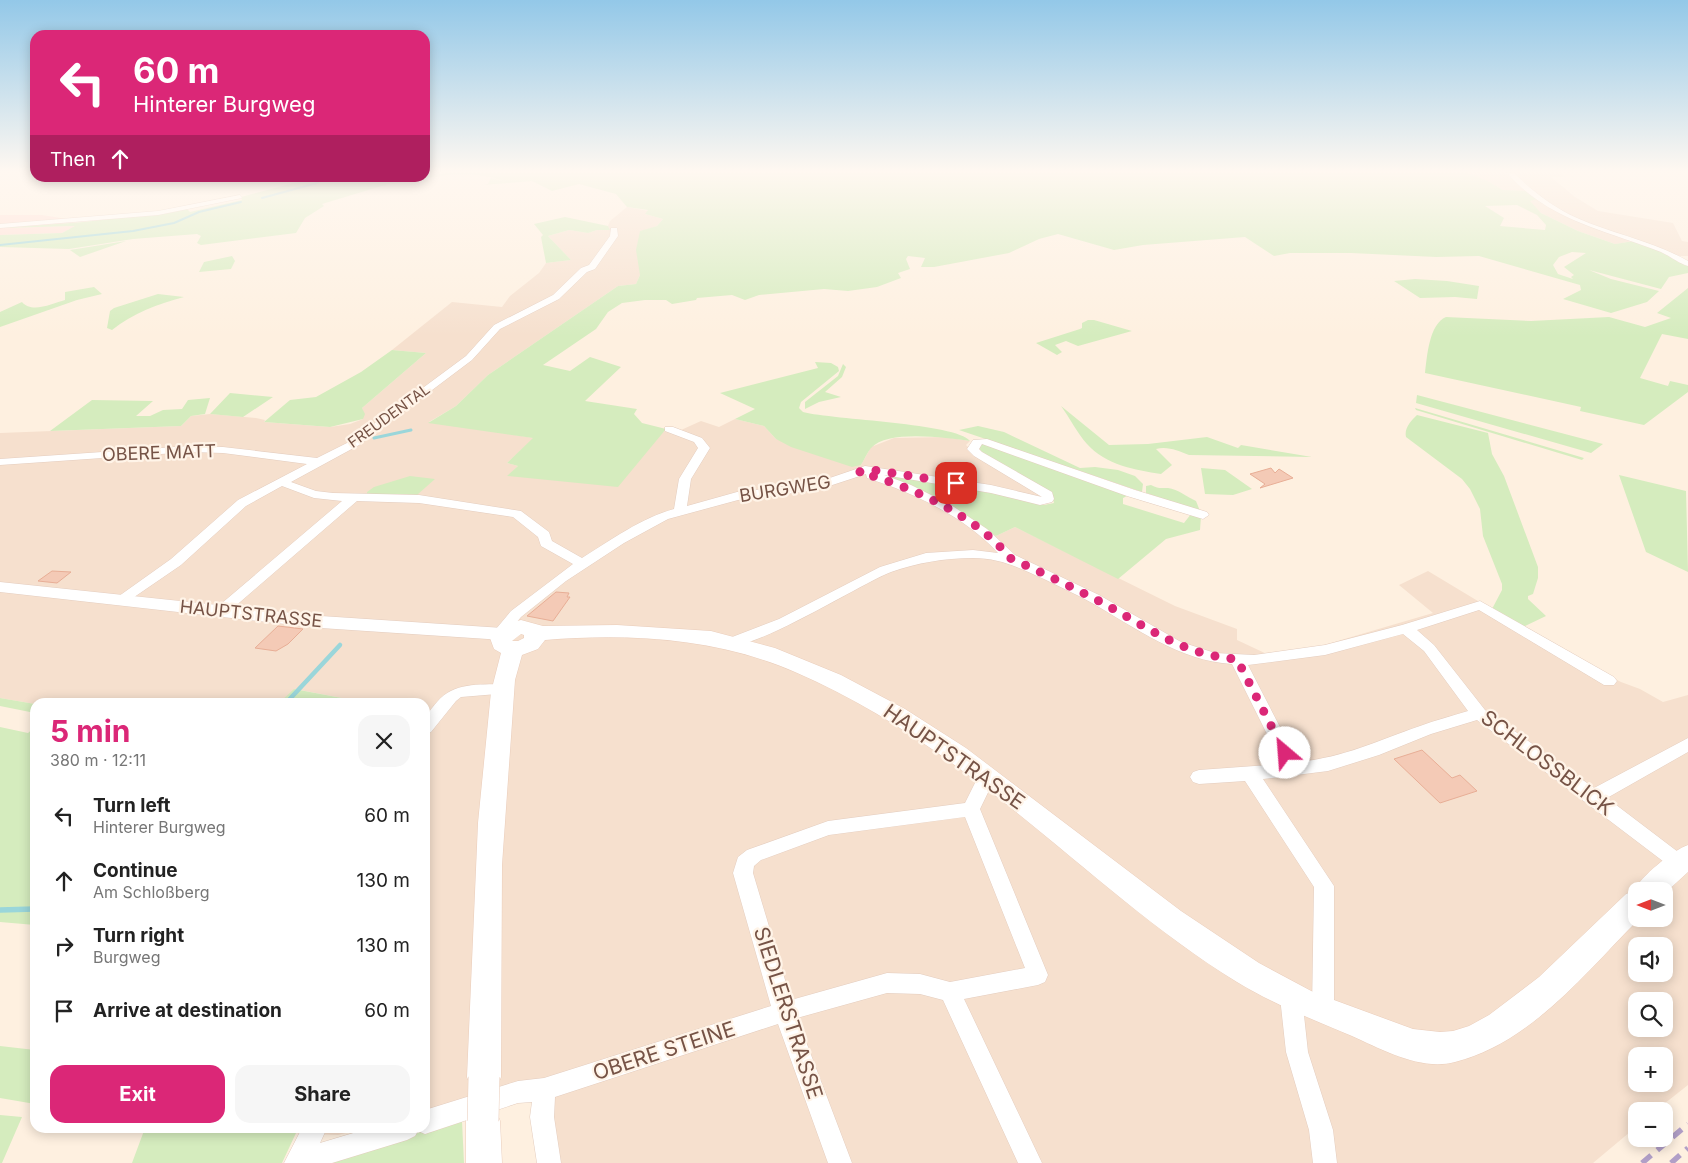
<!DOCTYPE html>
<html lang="en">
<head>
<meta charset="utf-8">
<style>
	:root { --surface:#fff; --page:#f6f6f6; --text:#222; --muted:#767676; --accent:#db2777 }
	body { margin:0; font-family:Inter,sans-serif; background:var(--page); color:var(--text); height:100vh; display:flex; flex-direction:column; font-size:19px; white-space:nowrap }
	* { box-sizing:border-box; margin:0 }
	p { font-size:16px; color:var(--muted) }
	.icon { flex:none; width:28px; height:28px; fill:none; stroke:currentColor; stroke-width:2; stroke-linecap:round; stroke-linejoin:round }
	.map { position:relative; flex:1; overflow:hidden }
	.drawer { position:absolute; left:30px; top:698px; width:400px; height:435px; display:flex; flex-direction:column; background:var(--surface); border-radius:15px; box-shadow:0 2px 12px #0003 }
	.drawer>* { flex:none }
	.guide { position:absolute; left:30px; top:30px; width:400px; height:152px; border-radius:15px; box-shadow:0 2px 12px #0003; background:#db2777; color:#fff; overflow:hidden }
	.needle { width:32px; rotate:270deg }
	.fabs { position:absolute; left:1628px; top:882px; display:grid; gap:10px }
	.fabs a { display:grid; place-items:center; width:45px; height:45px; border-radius:10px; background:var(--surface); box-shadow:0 2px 12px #0003; font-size:25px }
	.pin { position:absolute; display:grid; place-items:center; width:42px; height:42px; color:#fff; margin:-21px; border-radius:10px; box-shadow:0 2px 8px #0006 }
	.me { position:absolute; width:55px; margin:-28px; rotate:333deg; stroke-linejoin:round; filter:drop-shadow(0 0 4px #0008) }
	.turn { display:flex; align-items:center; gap:18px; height:105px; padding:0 20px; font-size:22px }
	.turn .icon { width:65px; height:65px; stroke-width:2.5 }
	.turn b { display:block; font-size:35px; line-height:42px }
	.then { display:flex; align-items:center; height:48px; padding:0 20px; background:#0003; gap:10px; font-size:19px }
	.round { display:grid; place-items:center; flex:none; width:52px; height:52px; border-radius:15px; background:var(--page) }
	.overview { display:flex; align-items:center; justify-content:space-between; height:85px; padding:0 20px }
	h1 { font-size:30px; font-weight:700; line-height:38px; color:var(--accent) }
	.action { display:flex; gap:10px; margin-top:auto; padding:10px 20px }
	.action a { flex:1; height:58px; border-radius:15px; background:var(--accent); color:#fff; font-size:20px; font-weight:700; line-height:58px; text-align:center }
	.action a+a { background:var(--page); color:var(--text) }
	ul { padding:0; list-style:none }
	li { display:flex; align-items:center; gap:15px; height:65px; padding:0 20px }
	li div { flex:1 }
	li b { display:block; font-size:19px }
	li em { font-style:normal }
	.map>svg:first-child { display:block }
	.residential { fill:#f6e0ce; fill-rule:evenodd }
	.commercial { fill:#ffdcd3 }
	.green { fill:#d5ecbe; fill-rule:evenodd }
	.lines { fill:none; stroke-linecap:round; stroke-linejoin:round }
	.stream-far3 { stroke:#9ad6da; stroke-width:2 }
	.stream-far2 { stroke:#9ad6da; stroke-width:3 }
	.stream-far1 { stroke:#9ad6da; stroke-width:4.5 }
	.stream { stroke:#9ad6da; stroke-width:5.5 }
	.building { fill:#f4cab6; stroke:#e8ae96 }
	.minor-casing { stroke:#e4cdbf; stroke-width:1 }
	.tertiary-casing { stroke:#e4cdbf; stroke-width:1 }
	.secondary-casing { stroke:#eacdbb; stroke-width:1 }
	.minor { fill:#fff; fill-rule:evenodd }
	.tertiary { fill:#fff; fill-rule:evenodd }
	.secondary { fill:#fff; fill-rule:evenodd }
	.rail { stroke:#b19fc7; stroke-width:5.5; stroke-dasharray:12 8; stroke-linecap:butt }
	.secondary-bridge-casing { stroke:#eacdbb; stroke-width:32; stroke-linecap:butt }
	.secondary-bridge { stroke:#fff; stroke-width:31 }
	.route { stroke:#db2777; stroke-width:9; stroke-dasharray:0 16.2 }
	.labels { text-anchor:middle; stroke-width:4.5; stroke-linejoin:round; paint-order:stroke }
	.far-street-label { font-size:15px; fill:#765346; stroke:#fff4e8 }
	.street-label { font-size:18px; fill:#765346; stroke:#fff4e8 }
	.near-street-label { font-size:21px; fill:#765346; stroke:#fff4e8 }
</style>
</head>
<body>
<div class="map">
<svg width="1688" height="1163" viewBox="0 0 1688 1163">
	<rect width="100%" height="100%" fill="#fef0e0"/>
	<!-- residential -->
	<path class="residential" d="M1468 173H1564L1561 174 1564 177H1551L1575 197 1598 211 1673 223 1682 241 1688 242V256H1670L1634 241 1615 244 1578 231 1541 213 1529 201 1537 199 1526 191 1503 190 1486 180Z
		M627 207 649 211 645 214 663 219 657 226 640 232V275L636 284 618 286 488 375 456 406 429 422 534 438 507 463 518 466 508 476 660 435 669 427 681 430 701 421 719 427 735 419 764 426 776 439 861 465 871 447 894 438 944 437 970 441 966 445 974 453 1042 494V497L967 517 996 536 1015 527 1175 606 1237 629V640L1269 655 1307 650 1433 613 1399 585 1428 571 1566 654 1621 682 1640 689 1663 702 1688 695V1085L1655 1111H1636V1127L1593 1163H538L530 1082 425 1111V702H338L342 698 295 689 280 702 35 704 0 698V433L181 426 191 416 210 414 256 418 265 420 264 422 330 427 350 424 363 419 362 408 426 353 392 350 452 302 502 307 510 296 539 273 546 263 571 260 548 236 569 230 588 233 597 230H609L608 226 610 221ZM1636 891H1664V919H1636ZM1636 946H1664V974H1636ZM1636 1001H1664V1029H1636ZM1636 1056H1664V1084H1636Z
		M179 1128H366L338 1135Z"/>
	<!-- commercial -->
	<path class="commercial" d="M0 215H42L73 220 67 223 0 228Z
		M76 226 62 233 0 235V228Z"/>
	<!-- green -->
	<path class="green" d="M446 173H1468L1486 180 1503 190 1526 191 1538 199 1530 201 1541 213 1578 231 1615 244 1634 241 1663 252 1688 266V273L1669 277 1661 289 1589 270 1611 279 1659 291 1647 302 1611 313 1563 299 1581 290 1580 285 1479 256 1436 257 1351 253H1290L1274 256 1245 237 1143 245 1114 250 1058 234 1039 239 1009 253 934 267H921L925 258 908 256 906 259 910 269 898 273 901 278 877 287 848 291 824 289 759 295 745 300 732 295 697 298 696 300 672 304 666 300H645L622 303 608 312 596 329 543 365 570 371 590 357 621 367 585 401 637 409 634 414 642 423 666 429 618 487 507 476 518 466 507 463 533 438 428 423 456 406 488 375 618 286 636 284 640 275 636 250 640 231 657 226 663 219 645 214 648 210 627 207 616 194 579 184 552 191 532 181 483 185 488 184 491 178 505 182C466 166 421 179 382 186L413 178ZM1517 205 1537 215 1546 225 1545 230 1500 226 1504 218 1485 206ZM1572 252 1586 253 1564 267 1574 275 1571 277 1573 279 1558 274 1553 265 1559 257Z
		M313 178H408L322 204 324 206 305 218 296 233 201 245 197 243 201 236 197 234 133 239 69 249 0 247V235L62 233 75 226 0 228 84 222 187 209 190 212 242 200 241 197Z
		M565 217 608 226 610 230H597L588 233 569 230 548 236 571 260 546 263 541 237 543 235 534 224Z
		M126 241 80 257 70 250Z
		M232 256 235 261 231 269 199 272 204 262Z
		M1415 279 1447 281 1479 286 1477 299 1455 297 1420 298 1394 281Z
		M94 287 102 294 77 300 0 327V312L22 302C32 314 53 303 65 300V292Z
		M1688 288V339L1662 334 1640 378 1668 386 1670 381 1688 385V392L1644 425 1580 411 1581 407 1425 373C1427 357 1429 324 1446 317L1531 321 1609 317 1645 327 1671 318 1657 313Z
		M158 294 184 297C158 304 133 313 112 330L107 328 110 311 114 308Z
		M1088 320H1094L1132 331 1078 346 1066 341 1055 345 1062 352 1057 355 1036 343 1080 329 1082 328V323Z
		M392 350 426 353 362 408 365 414 363 419 330 427 264 422 290 400 316 397 361 372Z
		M815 362 831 363 838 367 839 371 801 402 799 408 803 412C834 420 956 423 970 441 947 438 888 429 871 448 867 453 864 460 861 465L852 467 791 447 776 439 764 426 735 419 755 409 720 393 818 368Z
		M843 364 846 367 842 377 825 392 841 397 819 402 805 409V402L838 376Z
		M230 393 273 397 243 417 210 414Z
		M1417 395 1603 444 1591 453 1416 403Z
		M210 398 205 414 191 416 181 426 50 431 92 400 153 401 136 416H150L163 410 182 409 188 400Z
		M1061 406 1109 445 1148 444 1207 437 1238 448 1241 445 1312 457 1189 455C1178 451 1168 446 1156 449L1172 465 1161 474C1135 470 1106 465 1087 444 1077 433 1070 418 1061 406Z
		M1415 408 1584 458 1582 460 1416 410Z
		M1417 415 1488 433 1492 454 1504 476 1538 567V578L1533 594 1528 596V599L1546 616 1523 627 1492 609 1502 590V584L1483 536 1480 509 1470 489 1462 479 1406 437C1404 428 1411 421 1417 415Z
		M978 426 1004 432 1080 468 1095 467 1118 470 1135 476 1143 484 1142 492 959 430Z
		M980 444H984L1129 495 1123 498V504L1184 523 1191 514 1201 516 1200 530 1166 539 1118 579 1015 527 996 536 967 517 876 472 991 492 1044 505 1054 503 1052 495 979 451Z
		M1201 468 1225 470 1252 489 1233 495 1205 494Z
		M1619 475 1686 491 1688 572 1646 552Z
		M410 476 435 479 417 495H367V492L374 487Z
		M1151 485C1158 489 1161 488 1168 488 1178 489 1187 497 1196 501L1200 511 1146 493V486Z
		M294 689 342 698 338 702H280Z
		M0 698 35 704V713L0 706Z
		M0 727 28 733 35 727V925L0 922Z
		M0 1046 35 1050V1104L0 1098Z
		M0 1115 22 1117 2 1163H0Z
		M462 1121 464 1163H318L328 1157Z
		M145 1128 296 1133 282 1163H132Z"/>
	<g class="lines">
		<!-- stream-far3 -->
		<path class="stream-far3" d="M262 198 317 183 326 178
			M0 245 133 231 174 223 199 212 241 202"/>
		<!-- stream-far2 -->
		<path class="stream-far2" d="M374 438 411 430"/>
		<!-- stream-far1 -->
		<path class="stream-far1" d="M287 702 340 645"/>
		<!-- stream -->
		<path class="stream" d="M0 910 35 909"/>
	</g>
	<!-- building -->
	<path class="building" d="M1271 468 1275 473 1279 469 1293 478 1260 488 1265 484 1250 474Z
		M52 571 71 572 57 583 38 581Z
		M556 592 569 593 567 597H570L553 621 527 616Z
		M278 626 303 629 288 644 276 651 255 648Z
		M1422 750 1452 778 1460 775 1477 791 1440 803 1394 759Z"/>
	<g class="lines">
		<defs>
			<path id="minor" d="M1507 173H1514C1531 190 1554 208 1577 218 1613 234 1653 241 1688 261V266C1678 263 1670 256 1661 252 1605 230 1549 221 1507 173Z
				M240 195 242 198 158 215 0 228V224L158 211Z
				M611 228H617L618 236 595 269 587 272 559 299 500 329 472 360 359 445 291 482 316 491 333 493 419 495 521 511 549 532 552 541 582 558C611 540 641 518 674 509L679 479 698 448 694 442 665 431V427H673L702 438 710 448 691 479 687 506 737 492 815 483 865 466 991 485 1042 497 974 456 967 449 973 440 987 439 1135 490 1207 512 1209 515 1203 519 1127 496 982 444 979 449 982 452 1052 492 1054 499 1052 502 1040 505 991 493 884 475 911 485 951 505 987 529 1015 555 1099 595 1181 642 1215 653 1254 655 1325 645 1402 625 1480 601 1614 677 1617 681 1614 685H1604L1479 610 1417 630 1434 645 1485 710 1594 788 1688 738V752L1607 798 1686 858 1688 862 1686 868 1679 871 1672 868 1477 720 1431 734 1379 755 1328 771 1263 779 1334 886V1010L1331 1017 1323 1020 1315 1017 1312 1010 1314 887 1245 781 1199 784 1193 782 1190 777 1193 772 1199 770 1282 764 1232 664C1180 661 1136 628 1092 603 1076 594 1060 587 1044 579 1019 568 1001 558 973 558 944 558 917 563 891 572 860 584 753 652 727 645L725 642 727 639 779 619 880 567 926 553 973 550 998 553C964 516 914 493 867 478L866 474 817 490 738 500 668 519 624 543 566 581 521 617 511 629 513 632 511 635C504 637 500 636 496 629L511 611 573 564 541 546 538 537 513 517 419 503 357 501 225 615 220 616 213 612 215 609 342 501 314 498 282 486 246 506 181 565 124 604 119 605 112 601 171 559 238 500 307 464 223 453 190 452 0 465V459L190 446 223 447 317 458 351 441 466 356 494 325 553 295 581 268 589 265 610 236ZM1403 634 1424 651 1468 711C1452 716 1436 720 1420 726 1376 741 1346 757 1298 762L1248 665 1325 655Z
				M503 684 509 685 511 689 509 693 461 697 456 701 431 732 425 734C425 717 426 715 437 702 454 682 478 685 503 684Z
				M987 769 993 771 996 776 980 809 1048 975 1045 982 1038 985 964 999 1042 1163H1018L943 1000 920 994 887 993 797 1018 852 1163H828L778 1024 555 1097 554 1117 561 1163H537L530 1117 532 1102 518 1103 425 1134 418 1131 415 1136 407 1140 332 1163H284L302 1128H327L320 1143 370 1128H425V1110L518 1081 544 1078 771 1006 733 873 738 857 747 850 828 821 965 803 981 771ZM965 817 1025 968 950 982 920 974 887 973 791 1000 753 873 754 866 761 860 829 835Z
				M1291 987 1299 990 1302 997 1308 1052 1333 1130 1337 1163H1313L1309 1130 1286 1052 1280 997 1283 990Z"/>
			<path id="tertiary" d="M0 582 321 616 503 628 510 630 512 634 510 638 503 640 321 628 0 592Z"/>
			<path id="secondary" d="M521 620 543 626 617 625 711 631 775 648 841 675 905 709 966 748 1181 911 1259 963 1315 993 1413 1029 1440 1032 1453 1031 1469 1026 1489 1015 1539 977 1626 894 1634 891C1640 877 1673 850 1688 845V872L1664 894V891H1636V919H1639C1586 972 1531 1043 1455 1062 1421 1071 1383 1050 1352 1036 1312 1019 1275 1005 1237 982 1143 924 1063 846 975 780 919 738 860 700 795 672 717 638 629 633 545 640L538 649 522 655 515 680 502 865 501 1077 496 1089 484 1093 472 1089 467 1077 478 823 491 692 501 653 494 649 490 638 502 625ZM521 634 524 635V638L518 641H512Z
				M483 1104 495 1109 500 1121 502 1163H466V1121L471 1109Z"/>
		</defs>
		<!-- minor casing -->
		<use href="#minor" class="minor-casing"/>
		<!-- tertiary casing -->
		<use href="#tertiary" class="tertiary-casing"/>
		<!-- secondary casing -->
		<use href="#secondary" class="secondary-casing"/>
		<!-- minor -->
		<use href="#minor" class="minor"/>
		<!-- tertiary -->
		<use href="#tertiary" class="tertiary"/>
		<!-- secondary -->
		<use href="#secondary" class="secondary"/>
		<!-- rail -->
		<path class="rail" d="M1642 1163 1688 1124
			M1671 1163 1688 1148"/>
		<defs>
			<path id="secondary-bridge" d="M483 1121 484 1077"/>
		</defs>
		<!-- secondary-bridge casing -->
		<use href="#secondary-bridge" class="secondary-bridge-casing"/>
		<!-- secondary-bridge -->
		<use href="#secondary-bridge" class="secondary-bridge"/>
	</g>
	<!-- sky -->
	<linearGradient id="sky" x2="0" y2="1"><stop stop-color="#93c8e8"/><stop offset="0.51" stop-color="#fff8f1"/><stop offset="1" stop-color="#fff8f1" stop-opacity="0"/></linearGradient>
	<rect width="1688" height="336" fill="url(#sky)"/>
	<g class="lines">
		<!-- route -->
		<path class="route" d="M956 483 873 470 859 472C910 486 977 516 1010 558 1038 571 1066 584 1093 598 1143 623 1179 655 1237 659L1285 753"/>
	</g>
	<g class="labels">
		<!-- far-street labels -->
		<g class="far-street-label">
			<text transform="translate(389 416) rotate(-36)" y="5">FREUDENTAL</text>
		</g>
		<!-- street labels -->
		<g class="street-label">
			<text transform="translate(159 453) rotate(-2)" y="6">OBERE MATT</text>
			<text transform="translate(785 489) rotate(-9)" y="6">BURGWEG</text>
			<text transform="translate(251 614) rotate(6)" y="6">HAUPTSTRASSE</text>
		</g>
		<!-- near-street labels -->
		<g class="near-street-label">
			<text transform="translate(954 757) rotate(35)" y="7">HAUPTSTRASSE</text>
			<text transform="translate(1547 763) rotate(37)" y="7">SCHLOSSBLICK</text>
			<text transform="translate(788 1013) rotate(72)" y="7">SIEDLERSTRASSE</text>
			<text transform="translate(664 1051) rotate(-18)" y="7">OBERE STEINE</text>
		</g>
	</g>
</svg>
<div class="fabs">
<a><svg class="needle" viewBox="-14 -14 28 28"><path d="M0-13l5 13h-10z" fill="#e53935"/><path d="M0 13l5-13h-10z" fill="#767676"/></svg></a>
<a><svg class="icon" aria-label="sound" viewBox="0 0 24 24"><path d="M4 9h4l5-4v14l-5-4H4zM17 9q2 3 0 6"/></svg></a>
<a><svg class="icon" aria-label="search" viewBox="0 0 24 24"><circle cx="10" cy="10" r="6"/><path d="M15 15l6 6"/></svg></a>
<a>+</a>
<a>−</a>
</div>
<div class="pin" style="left:956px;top:483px;background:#d93025"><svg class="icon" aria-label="arrive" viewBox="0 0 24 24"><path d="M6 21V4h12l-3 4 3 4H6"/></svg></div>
<svg class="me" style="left:1285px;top:753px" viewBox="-20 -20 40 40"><circle r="19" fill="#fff"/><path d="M0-13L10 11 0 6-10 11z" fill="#db2777"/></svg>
<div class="guide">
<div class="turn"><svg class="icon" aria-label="left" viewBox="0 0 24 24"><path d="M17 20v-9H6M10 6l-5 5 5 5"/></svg><div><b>60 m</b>Hinterer Burgweg</div></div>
<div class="then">Then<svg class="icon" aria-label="ahead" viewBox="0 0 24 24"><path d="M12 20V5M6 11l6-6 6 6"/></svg></div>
</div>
<section class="drawer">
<div class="overview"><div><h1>5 min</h1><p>380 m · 12:11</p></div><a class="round"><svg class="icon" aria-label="close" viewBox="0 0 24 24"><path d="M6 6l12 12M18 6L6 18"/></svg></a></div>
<ul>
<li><svg class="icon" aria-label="left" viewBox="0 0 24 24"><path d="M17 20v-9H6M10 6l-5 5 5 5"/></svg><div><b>Turn left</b><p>Hinterer Burgweg</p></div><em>60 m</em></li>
<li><svg class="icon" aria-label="ahead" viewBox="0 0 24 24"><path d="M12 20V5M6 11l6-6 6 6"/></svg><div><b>Continue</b><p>Am Schloßberg</p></div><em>130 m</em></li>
<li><svg class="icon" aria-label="right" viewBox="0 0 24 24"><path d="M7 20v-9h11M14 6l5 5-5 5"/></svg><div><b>Turn right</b><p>Burgweg</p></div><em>130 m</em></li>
<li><svg class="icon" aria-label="arrive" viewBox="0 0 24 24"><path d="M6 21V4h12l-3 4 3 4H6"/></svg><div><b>Arrive at destination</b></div><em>60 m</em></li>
</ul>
<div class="action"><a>Exit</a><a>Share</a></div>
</section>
</div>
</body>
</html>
